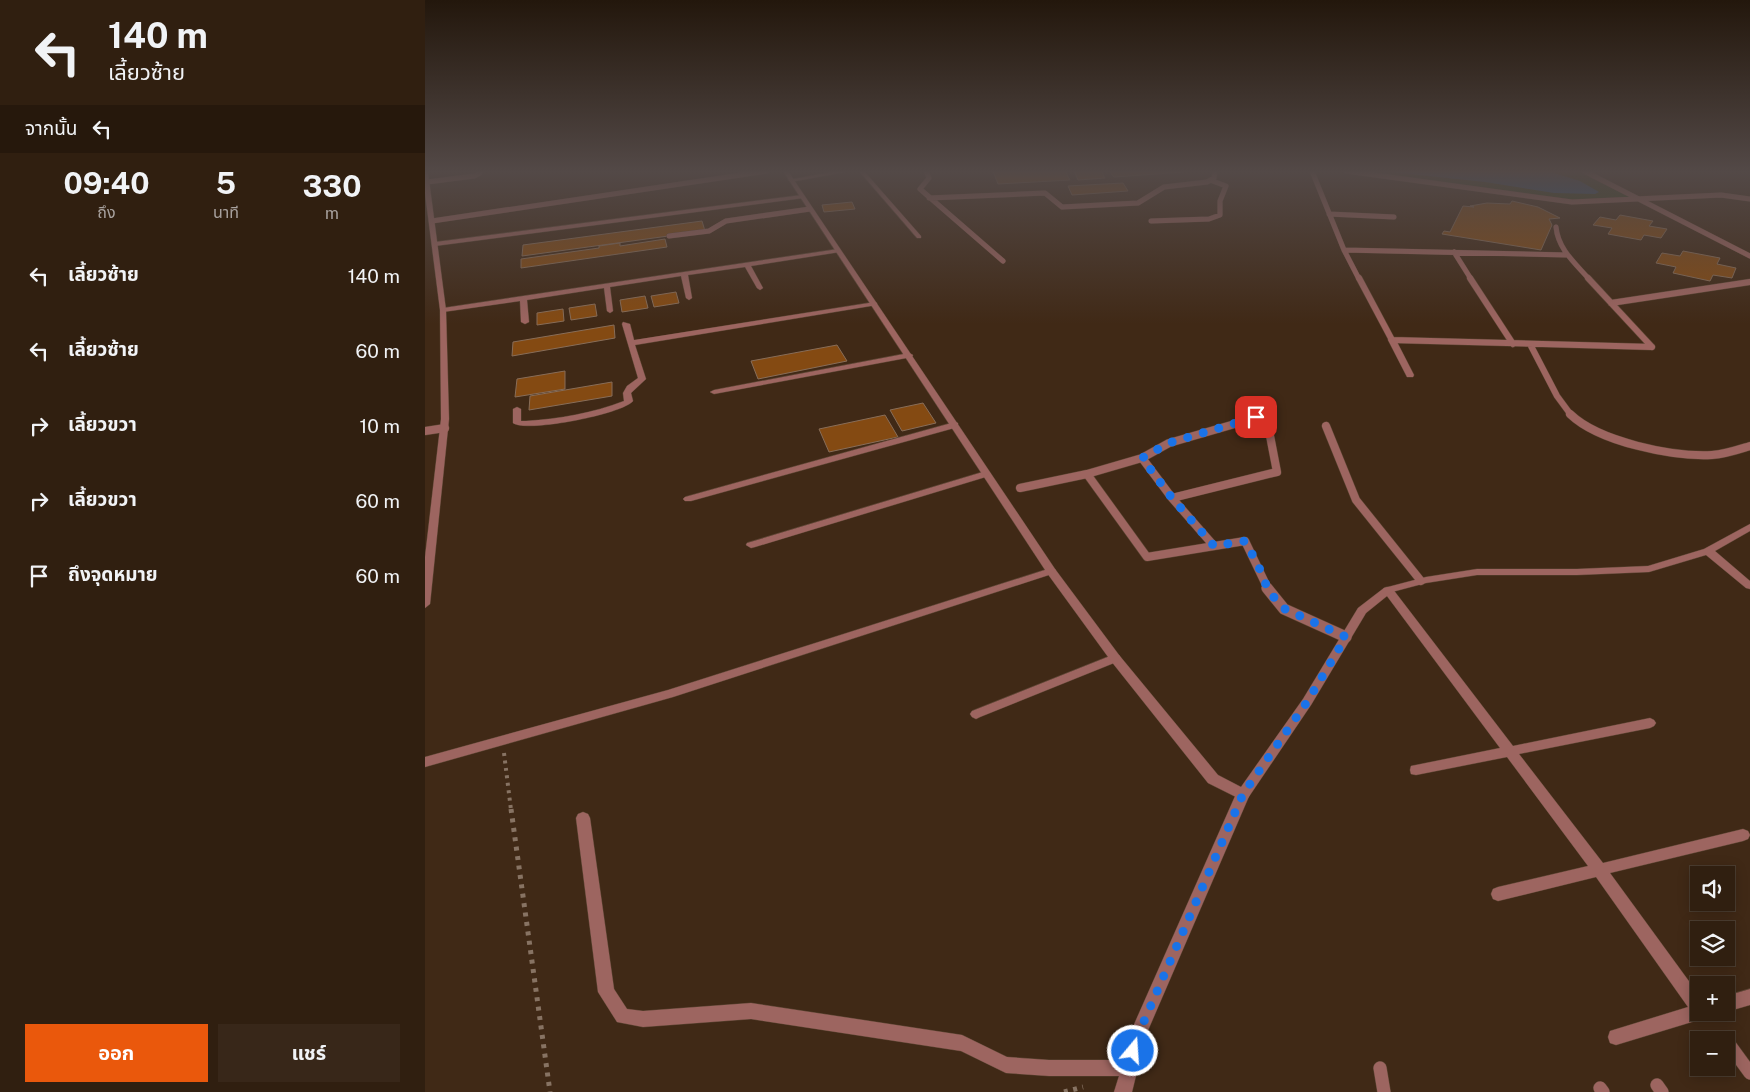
<!DOCTYPE html>
<html lang="th">
<head>
<meta charset="utf-8">
<style>
	:root { --surface:#301f10; --page:#382719; --text:#f1f3f6; --muted:#a8a29f; --line:#4b3d30; --accent:#ea580c }
	body { margin:0; font-family:"Public Sans","Noto Sans Thai",sans-serif; background:var(--page); color:var(--text); height:100vh; display:flex; flex-direction:column; font-size:19px; white-space:nowrap }
	* { box-sizing:border-box; margin:0 }
	p { font-size:16px; color:var(--muted) }
	.icon { flex:none; width:28px; height:28px; fill:none; stroke:currentColor; stroke-width:2; stroke-linecap:round; stroke-linejoin:round }
	.map { position:relative; flex:1; overflow:hidden }
	.panel { display:flex; flex-direction:column; background:var(--surface); width:425px }
	.panel>* { flex:none }
	.top-card { background:#301f10; color:var(--text); overflow:hidden }
	.fabs { position:absolute; left:1265px; top:866px; display:grid; gap:10px }
	.fabs a { display:grid; place-items:center; width:45px; height:45px; border-radius:0px; background:var(--surface); box-shadow:0 2px 12px #0003,0 0 0 1px var(--line); font-size:25px }
	.pin { position:absolute; display:grid; place-items:center; width:42px; height:42px; color:#fff; margin:-21px; border-radius:10px; box-shadow:0 2px 8px #0006 }
	.me { position:absolute; width:55px; margin:-28px; rotate:18deg; stroke-linejoin:round; filter:drop-shadow(0 0 4px #0008) }
	.turn { display:flex; align-items:center; gap:18px; height:105px; padding:0 25px; font-size:22px }
	.turn .icon { width:65px; height:65px; stroke-width:2.5 }
	.turn b { display:block; font-size:35px; line-height:42px }
	.then { display:flex; align-items:center; height:48px; padding:0 25px; background:#0003; gap:10px; font-size:19px }
	.eta { display:flex; justify-content:space-evenly; align-items:center; height:85px; text-align:center }
	.eta b { font-size:30px; font-weight:700; line-height:35px }
	.button { display:flex; gap:10px; margin-top:auto; padding:10px 25px }
	.button a { flex:1; height:58px; border-radius:0px; background:var(--accent); color:#fff; font-size:20px; font-weight:700; line-height:58px; text-align:center }
	.button a+a { background:var(--page); color:var(--text) }
	ul { padding:0; list-style:none }
	li { display:flex; align-items:center; gap:15px; height:75px; padding:0 25px }
	li div { flex:1 }
	li b { display:block; font-size:19px }
	li em { font-style:normal }
	main { display:flex; flex:1; min-height:0 }
	.map>svg:first-child { display:block }
	.green { fill:#31451d }
	.water { fill:#23578c }
	.building { fill:#844a12; stroke:#886d58 }
	.lines { fill:none; stroke-linecap:round; stroke-linejoin:round }
	.service-far4-casing { stroke:#5b4533; stroke-width:5.5 }
	.service-far3-casing { stroke:#5b4533; stroke-width:7 }
	.service-far2-casing { stroke:#5b4533; stroke-width:9 }
	.service-far1-casing { stroke:#5b4533; stroke-width:12 }
	.service-casing { stroke:#5b4533; stroke-width:14 }
	.minor-casing { stroke:#5b4533; stroke-width:1 }
	.tertiary-casing { stroke:#5b4533; stroke-width:1 }
	.path-far1 { stroke:#877363; stroke-width:4; stroke-dasharray:3 4.5; stroke-linecap:butt }
	.path { stroke:#877363; stroke-width:5; stroke-dasharray:4 5.5; stroke-linecap:butt }
	.service-far4 { stroke:#9d6560; stroke-width:5 }
	.service-far3 { stroke:#9d6560; stroke-width:6 }
	.service-far2 { stroke:#9d6560; stroke-width:8 }
	.service-far1 { stroke:#9d6560; stroke-width:11 }
	.service { stroke:#9d6560; stroke-width:13 }
	.minor { fill:#9d6560; fill-rule:evenodd }
	.tertiary { fill:#9d6560; fill-rule:evenodd }
	.route { stroke:#1a73e8; stroke-width:9; stroke-dasharray:0 16.2 }
</style>
</head>
<body>
<main>
<section class="panel">
<div class="top-card">
<div class="turn"><svg class="icon" aria-label="left" viewBox="0 0 24 24"><path d="M17 20v-9H6M10 6l-5 5 5 5"/></svg><div><b>140 m</b>เลี้ยวซ้าย</div></div>
<div class="then">จากนั้น<svg class="icon" aria-label="left" viewBox="0 0 24 24"><path d="M17 20v-9H6M10 6l-5 5 5 5"/></svg></div>
</div>
<div class="eta">
<div><b>09:40</b><p>ถึง</p></div>
<div><b>5</b><p>นาที</p></div>
<div><b>330</b><p>m</p></div>
</div>
<ul>
<li><svg class="icon" aria-label="left" viewBox="0 0 24 24"><path d="M17 20v-9H6M10 6l-5 5 5 5"/></svg><div><b>เลี้ยวซ้าย</b></div><em>140 m</em></li>
<li><svg class="icon" aria-label="left" viewBox="0 0 24 24"><path d="M17 20v-9H6M10 6l-5 5 5 5"/></svg><div><b>เลี้ยวซ้าย</b></div><em>60 m</em></li>
<li><svg class="icon" aria-label="right" viewBox="0 0 24 24"><path d="M7 20v-9h11M14 6l5 5-5 5"/></svg><div><b>เลี้ยวขวา</b></div><em>10 m</em></li>
<li><svg class="icon" aria-label="right" viewBox="0 0 24 24"><path d="M7 20v-9h11M14 6l5 5-5 5"/></svg><div><b>เลี้ยวขวา</b></div><em>60 m</em></li>
<li><svg class="icon" aria-label="arrive" viewBox="0 0 24 24"><path d="M6 21V4h12l-3 4 3 4H6"/></svg><div><b>ถึงจุดหมาย</b></div><em>60 m</em></li>
</ul>
<div class="button"><a>ออก</a><a>แชร์</a></div>
</section>
<div class="map">
<svg width="1325" height="1092" viewBox="0 0 1325 1092">
	<rect width="100%" height="100%" fill="#402916"/>
	<!-- green -->
	<path class="green" d="M921 171H1159L1212 199 1176 202 1106 197Z"/>
	<!-- water -->
	<path class="water" d="M956 171H1123L1155 181 1174 192 1170 194 1129 193 1060 182Z"/>
	<!-- building -->
	<path class="building" d="M568 171H640L645 180 573 184Z
		M649 171H676L680 178 653 180Z
		M684 171H758L759 172 689 177Z
		M698 183 703 191 647 195 643 186Z
		M1087 201 1113 207 1135 218 1124 219 1127 225 1116 250 1017 234 1019 231 1025 232 1038 206 1049 207 1045 206 1062 203 1085 204Z
		M427 202 430 209 399 212 397 205Z
		M1195 215 1228 221 1224 226 1242 229 1236 238 1219 235 1216 240 1183 234 1187 228 1168 225 1175 217 1191 220Z
		M277 221 280 231 97 256 98 245Z
		M240 239 242 247 96 268V259L174 248V246L195 243V246Z
		M1258 251 1295 258 1292 264 1311 268 1307 278 1288 275 1285 281 1248 273 1251 267 1231 263 1237 253 1255 256Z
		M251 292 254 303 229 307 226 296Z
		M220 296 223 308 197 312 195 300Z
		M170 304 172 316 146 320 144 308Z
		M138 309 139 321 112 325V313Z
		M189 325 190 338 87 356 88 342Z
		M412 345 422 361 333 379 326 361Z
		M140 371V389L90 397 92 379Z
		M187 382V396L104 410 105 396Z
		M498 403 511 423 477 431 465 410Z
		M460 415 473 437 404 452 394 429Z"/>
	<g class="lines">
		<defs>
			<path id="service-far4" d="M501 171 504 178 495 189 578 261
				M887 171 919 250 934 279
				M921 171 1147 202 1296 195 1325 199
				M1159 171 1325 256
				M2 182 49 176 55 173V171
				M504 198 620 193 637 207 713 203 739 187 782 182 789 178 790 171
				M904 214 969 217
				M7 221 342 171
				M726 221 784 219 795 215V201L801 186 785 180
				M1131 227C1133 249 1150 263 1164 279
				M244 236 284 231 301 221 385 209
				M919 250 1142 255
				M1029 252 1046 279"/>
			<path id="service-far3" d="M934 278 967 340 1227 347
				M1045 278 1088 344
				M1163 278 1227 347
				M1186 303 1325 282
				M1105 344 1132 396 1146 415"/>
			<path id="service-far2" d="M1145 414C1174 442 1248 457 1287 455 1301 454 1312 450 1325 446
				M901 426 931 500 996 581
				M0 431 20 428
				M717 458 747 498
				M662 474 717 458 744 443 841 415 852 472 747 498 789 546
				M595 488 662 474 722 557 820 541 843 589"/>
			<path id="service-far1" d="M842 588 859 609 921 637"/>
			<path id="service" d="M1301 1040 1325 1073
				M955 1068 959 1092
				M1232 1085 1237 1092
				M1175 1088 1178 1092"/>
			<path id="minor" d="M411 171H426L366 182 363 180Z
				M434 171H439L496 236V238H492Z
				M377 195 380 197 379 198 10 246 7 244 10 242Z
				M413 249 416 251 415 252 326 266 338 288 335 290 332 288 320 267 263 275 267 298 264 300 261 298 256 276 185 287 188 311 185 313 182 311 179 288 102 300 104 322 100 324 96 322 95 301 18 312 15 310 18 308Z
				M450 302 452 303V305L210 345 221 379 206 393 208 401C198 414 101 433 88 423V409L92 407 96 409V421H101C134 419 168 413 199 401L198 393 202 386 213 378 197 324 198 322 205 324 209 340Z
				M964 338 971 340 989 375 988 377H982L981 375 963 340Z
				M484 353 488 355 487 357 289 394 285 392 289 390Z
				M530 422 533 423V427L266 501H260L258 499 260 497Z
				M561 471 564 472 566 474 564 476 330 547 326 548 321 545 322 543Z
				M626 568 630 569 631 571 630 573 248 697 0 767V757L243 690Z
				M963 587 967 588 1088 746 1225 718 1229 720 1231 723 1229 726 1225 728 1094 754 1178 863 1318 829 1323 831 1325 835 1323 839 1318 841 1185 873 1274 995V1012H1282L1280 1018 1191 1045 1185 1043 1183 1037 1185 1031 1263 1007 1171 877 1073 901 1068 899 1066 894 1068 889 1073 887 1163 866 1082 757 991 775 986 774 985 770 986 766 991 765 1075 748 959 592 958 590 959 588Z
				M690 654 694 655 696 658 694 661 555 717 551 719 547 717 545 714 547 711Z
				M818 789 823 790 825 794 721 1035 707 1092H689L694 1076H624L581 1073 536 1051 326 1019 218 1027 192 1022 173 992 151 818 153 814 158 812 163 814 165 818 189 989 202 1009 218 1011 326 1003 537 1035 582 1057 624 1060H698L707 1029 811 794 813 790Z
				M1325 989V1005L1301 1012V996Z"/>
			<path id="tertiary" d="M0 171 3 172 21 310 24 419 5 604 0 608V557L16 419 15 310 0 193Z
				M358 171H363L630 569 694 655 793 775 816 787 878 699 933 608 959 588 1001 577 1052 569H1152L1223 566 1279 549 1325 524V531L1290 551 1325 581V589L1321 588 1281 555 1224 572 1152 575H1052L1001 583 967 592 941 613 886 705 823 798 818 799 813 798 783 783 686 661 622 573Z"/>
		</defs>
		<!-- service-far4 casing -->
		<use href="#service-far4" class="service-far4-casing"/>
		<!-- service-far3 casing -->
		<use href="#service-far3" class="service-far3-casing"/>
		<!-- service-far2 casing -->
		<use href="#service-far2" class="service-far2-casing"/>
		<!-- service-far1 casing -->
		<use href="#service-far1" class="service-far1-casing"/>
		<!-- service casing -->
		<use href="#service" class="service-casing"/>
		<!-- minor casing -->
		<use href="#minor" class="minor-casing"/>
		<!-- tertiary casing -->
		<use href="#tertiary" class="tertiary-casing"/>
		<!-- path-far1 -->
		<path class="path-far1" d="M79 753 86 810"/>
		<!-- path -->
		<path class="path" d="M86 809 125 1092
			M639 1092 658 1087"/>
		<!-- service-far4 -->
		<use href="#service-far4" class="service-far4"/>
		<!-- service-far3 -->
		<use href="#service-far3" class="service-far3"/>
		<!-- service-far2 -->
		<use href="#service-far2" class="service-far2"/>
		<!-- service-far1 -->
		<use href="#service-far1" class="service-far1"/>
		<!-- service -->
		<use href="#service" class="service"/>
		<!-- minor -->
		<use href="#minor" class="minor"/>
		<!-- tertiary -->
		<use href="#tertiary" class="tertiary"/>
	</g>
	<!-- sky -->
	<linearGradient id="sky" x2="0" y2="1"><stop stop-color="#23170c"/><stop offset="0.53" stop-color="#534947"/><stop offset="1" stop-color="#534947" stop-opacity="0"/></linearGradient>
	<rect width="1325" height="324" fill="url(#sky)"/>
	<g class="lines">
		<!-- route -->
		<path class="route" d="M708 1051 713 1035 818 794 882 702 921 637 860 609 844 592 833 565 820 541 789 546 747 498 717 458 744 443 831 417"/>
	</g>
</svg>
<div class="fabs">
<a><svg class="icon" aria-label="sound" viewBox="0 0 24 24"><path d="M4 9h4l5-4v14l-5-4H4zM17 9q2 3 0 6"/></svg></a>
<a><svg class="icon" aria-label="layers" viewBox="0 0 24 24"><path d="M12 4l9 5-9 5-9-5zM3 14l9 5 9-5"/></svg></a>
<a>+</a>
<a>−</a>
</div>
<div class="pin" style="left:831px;top:417px;background:#d93025"><svg class="icon" aria-label="arrive" viewBox="0 0 24 24"><path d="M6 21V4h12l-3 4 3 4H6"/></svg></div>
<svg class="me" style="left:708px;top:1051px" viewBox="-20 -20 40 40"><circle r="17" fill="#1a73e8" stroke="#fff" stroke-width="3"/><path d="M0-11L8 9 0 5-8 9z" fill="#fff"/></svg>
</div>
</main>
</body>
</html>
